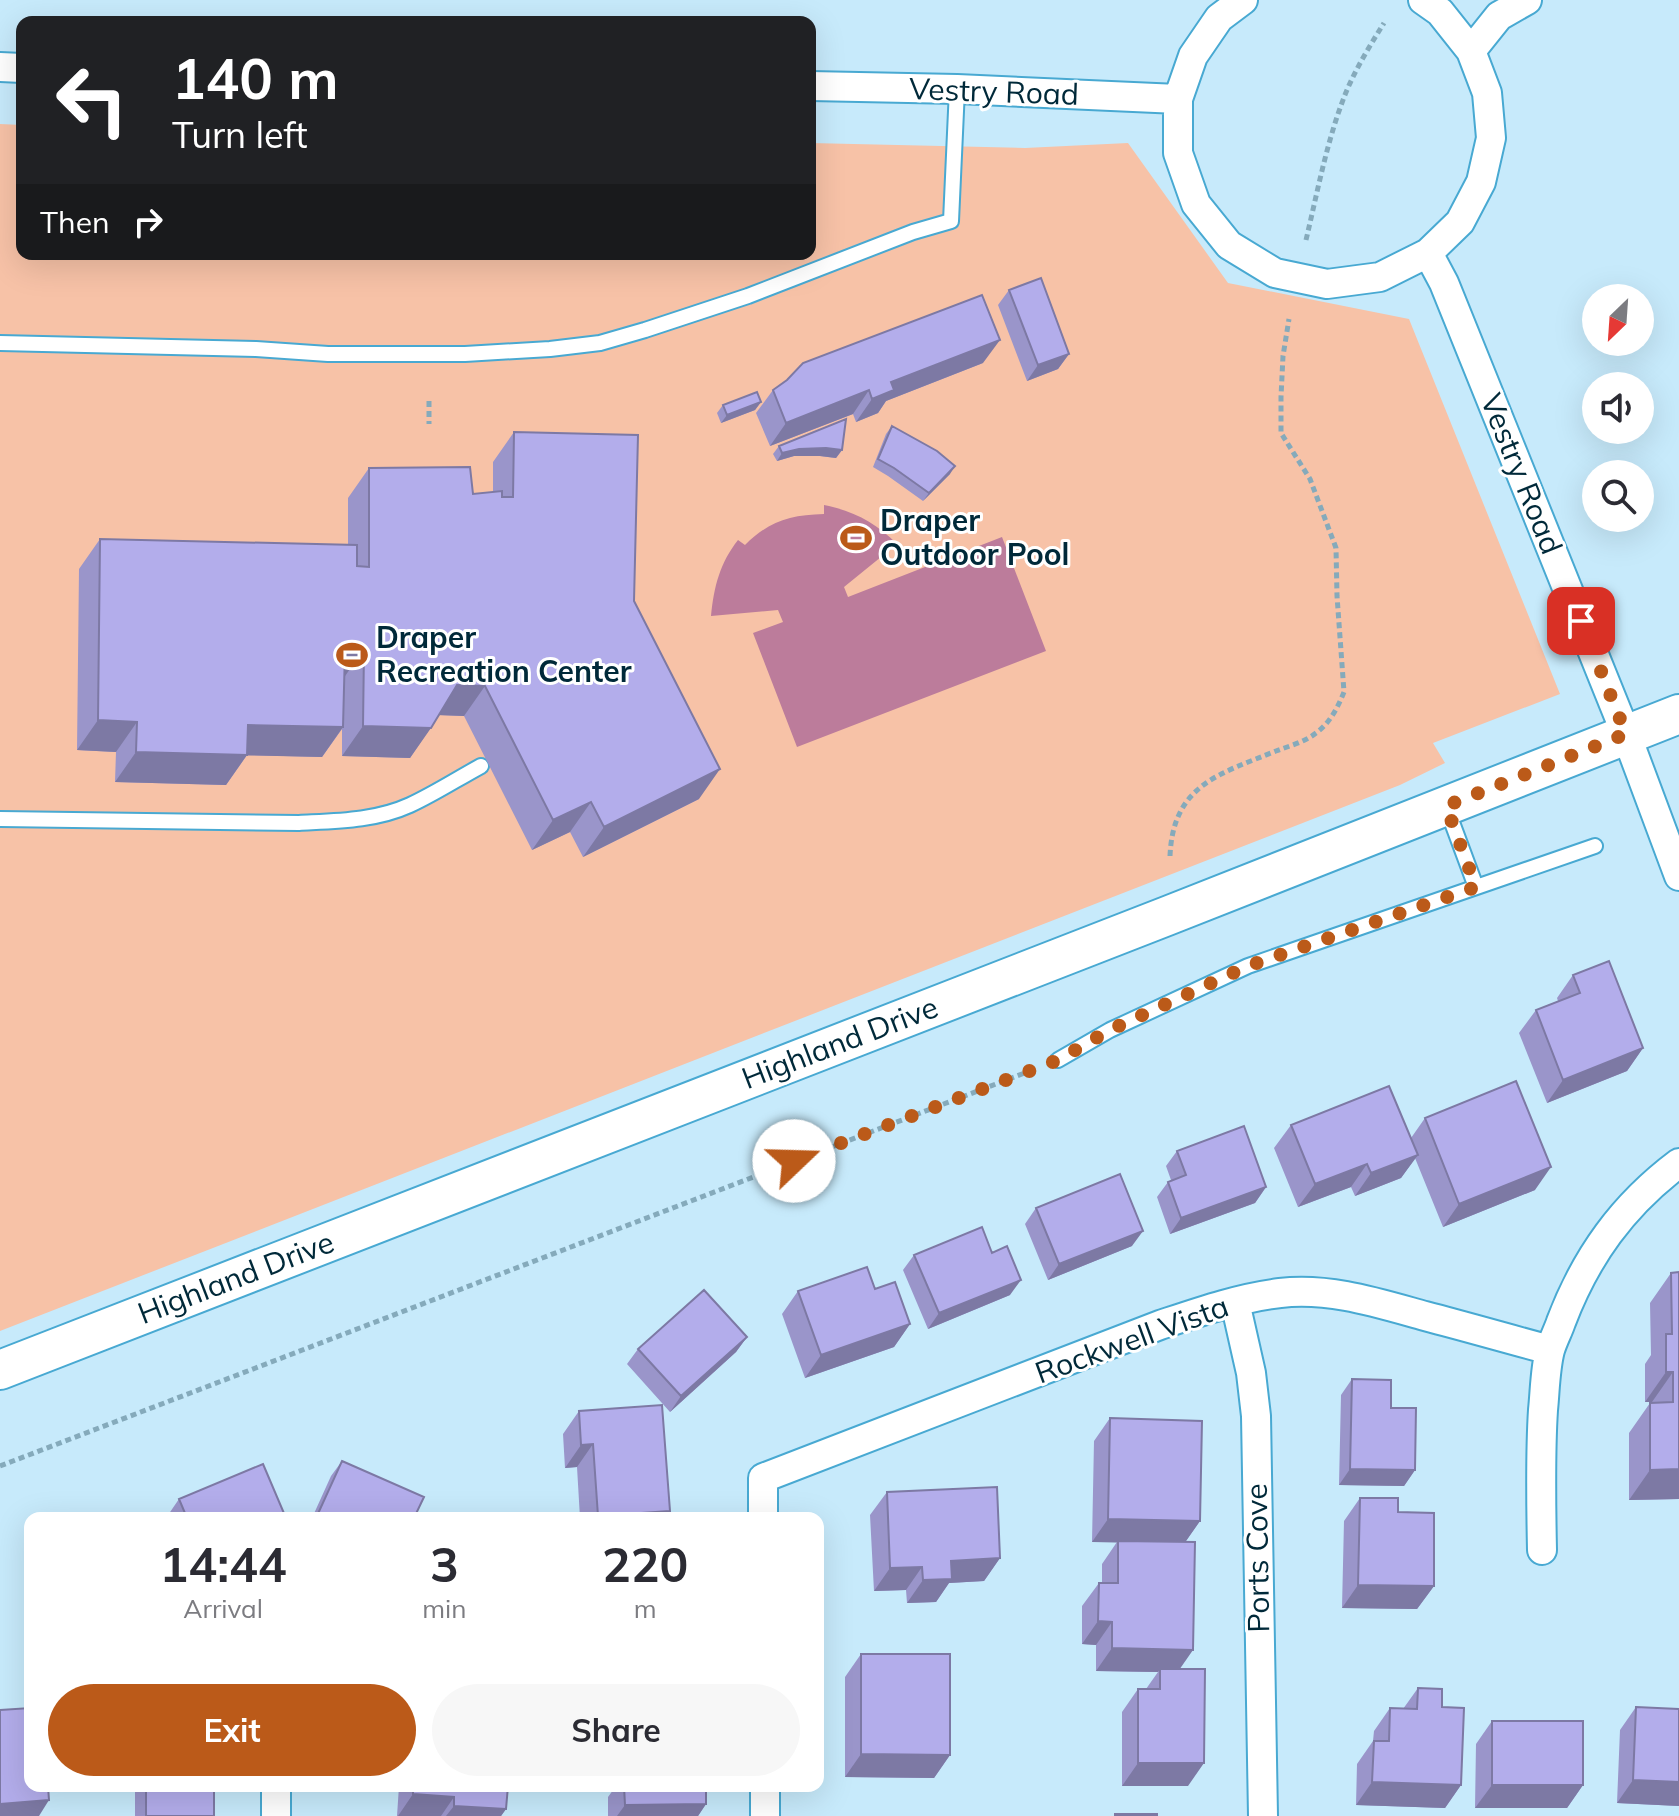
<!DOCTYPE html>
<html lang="en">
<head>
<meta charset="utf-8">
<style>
	:root { --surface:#fff; --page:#f7f7f7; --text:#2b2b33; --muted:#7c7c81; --accent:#bb5a19 }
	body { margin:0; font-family:Mulish,sans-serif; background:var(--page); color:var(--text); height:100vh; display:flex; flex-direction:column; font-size:30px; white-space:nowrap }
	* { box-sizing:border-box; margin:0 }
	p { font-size:26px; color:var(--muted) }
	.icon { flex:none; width:44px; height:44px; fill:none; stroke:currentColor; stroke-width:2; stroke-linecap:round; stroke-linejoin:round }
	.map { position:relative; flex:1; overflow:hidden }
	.details { position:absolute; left:24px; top:1512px; width:800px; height:280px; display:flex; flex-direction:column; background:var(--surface); border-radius:16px; box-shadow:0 8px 32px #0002 }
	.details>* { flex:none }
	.guide { position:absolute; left:16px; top:16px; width:800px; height:244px; border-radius:16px; box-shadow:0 8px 32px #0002; background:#202124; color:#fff; overflow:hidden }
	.needle { width:52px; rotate:205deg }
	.tools { position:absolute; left:1582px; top:284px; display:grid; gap:16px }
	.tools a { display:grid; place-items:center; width:72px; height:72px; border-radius:50%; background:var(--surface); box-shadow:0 8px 32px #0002; font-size:40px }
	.pin { position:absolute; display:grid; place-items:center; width:68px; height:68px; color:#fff; margin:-34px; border-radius:16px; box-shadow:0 4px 12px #0006 }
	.me { position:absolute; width:88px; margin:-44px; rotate:69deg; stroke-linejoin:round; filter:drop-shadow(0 0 6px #0008) }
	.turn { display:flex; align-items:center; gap:28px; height:168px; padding:0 24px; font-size:36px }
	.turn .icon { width:104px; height:104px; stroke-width:2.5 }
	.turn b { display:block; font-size:56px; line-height:68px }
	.then { display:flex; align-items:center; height:76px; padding:0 24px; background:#0003; gap:16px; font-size:30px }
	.eta { display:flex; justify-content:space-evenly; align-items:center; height:136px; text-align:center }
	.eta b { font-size:48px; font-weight:700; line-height:56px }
	.primary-button { display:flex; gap:16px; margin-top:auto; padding:16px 24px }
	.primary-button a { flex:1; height:92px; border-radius:48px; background:var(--accent); color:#fff; font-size:32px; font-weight:700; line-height:92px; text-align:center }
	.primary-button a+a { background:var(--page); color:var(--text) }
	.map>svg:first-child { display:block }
	.green { fill:#f7c2a7 }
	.water { fill:#bc7c9b }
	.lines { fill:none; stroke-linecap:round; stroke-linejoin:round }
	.service-casing { stroke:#48a9d2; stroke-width:18 }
	.minor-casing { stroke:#48a9d2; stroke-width:32 }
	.secondary-casing { stroke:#48a9d2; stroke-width:42 }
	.path { stroke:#85aabb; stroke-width:5; stroke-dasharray:6 4; stroke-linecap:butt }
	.service { stroke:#fff; stroke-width:14 }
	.minor { stroke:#fff; stroke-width:28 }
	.secondary { stroke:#fff; stroke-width:38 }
	.wall { fill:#9a95ca }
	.shaded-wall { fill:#7d79a4 }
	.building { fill:#b3adeb; stroke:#7d79a4; stroke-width:2 }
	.route { stroke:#bb5a19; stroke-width:14; stroke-dasharray:0 25.2 }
	.labels { text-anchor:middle; stroke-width:6; stroke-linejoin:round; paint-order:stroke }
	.street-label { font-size:30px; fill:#002939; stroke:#fff }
	.poi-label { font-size:30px; font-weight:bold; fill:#002939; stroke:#fff; text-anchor:start }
</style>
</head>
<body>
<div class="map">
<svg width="1679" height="1816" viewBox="0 0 1679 1816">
	<rect width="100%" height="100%" fill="#c7eafb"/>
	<!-- green -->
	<path class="green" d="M0 124 22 125V254H810V143L1025 148 1128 143 1228 283 1409 319 1560 694 1433 743 1445 763 1400 785 0 1331Z"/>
	<!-- water -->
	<path class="water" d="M824 505C854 511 876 523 897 544L844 587 848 597 1002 537 1046 651 797 747 753 633 783 622 778 610 711 616C714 586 720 563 738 540L745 545C769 521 790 515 824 514Z"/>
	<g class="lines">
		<defs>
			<path id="service" d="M0 343 256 349 328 354H465L550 349 600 343 645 330 748 296 913 232 951 221 957 89
				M1447 809 1476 887
				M0 819 299 823C336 821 375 821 410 805 434 794 457 779 481 766
				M1058 1060 1110 1030 1248 966 1595 846"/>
			<path id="minor" d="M1243 0 1219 18 1193 56 1178 99V153L1196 204 1229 245 1275 273 1327 284 1380 277 1428 253 1460 222 1481 182 1491 138 1487 93 1471 51 1440 12 1423 0
				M1471 51 1499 16 1527 0
				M0 67 22 68
				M810 86 957 89 1178 99
				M1428 253 1444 283 1626 734 1679 876
				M1235 1302 1251 1373 1256 1416 1263 1816
				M763 1518V1478L1160 1325C1199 1312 1239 1298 1280 1293 1329 1287 1378 1303 1425 1316 1467 1327 1509 1339 1550 1350
				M1542 1550C1541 1503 1540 1457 1543 1410 1545 1391 1545 1369 1550 1350 1553 1340 1558 1331 1561 1322 1586 1256 1623 1205 1679 1163
				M276 1786V1816
				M765 1786V1816"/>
			<path id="secondary" d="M0 1370 1167 916 1679 714"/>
		</defs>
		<!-- service casing -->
		<use href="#service" class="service-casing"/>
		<!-- minor casing -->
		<use href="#minor" class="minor-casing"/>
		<!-- secondary casing -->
		<use href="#secondary" class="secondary-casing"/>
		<!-- path -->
		<path class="path" d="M1306 240C1317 194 1326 145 1343 100 1353 73 1369 47 1384 23
			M429 401V424
			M1170 856C1173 785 1219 774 1276 751 1289 746 1305 742 1316 733 1330 723 1338 707 1344 692L1337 596 1336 548 1310 479 1281 433V397L1283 356 1289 319
			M0 1466 1035 1069"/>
		<!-- service -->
		<use href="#service" class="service"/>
		<!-- minor -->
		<use href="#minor" class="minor"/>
		<!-- secondary -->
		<use href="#secondary" class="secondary"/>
	</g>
	<!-- wall -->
	<path class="wall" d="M1009 290 1069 354 1058 369 1027 381 998 305Z
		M983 363 886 401 878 413 856 422 853 414 770 446 756 413 773 390Z
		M761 402 755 410 721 423 717 413 723 405Z
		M892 426 950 474 923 501 888 476 873 467 886 434Z
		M514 432 634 601 699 799 583 857 570 832 532 850 464 716 439 715 410 758 342 756V729L322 757 247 755 226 785 115 782 116 752 77 750 79 569 100 539 348 545V498L369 468 473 494 493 492V462Z
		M779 446 842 450 836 458 820 456H794L777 461 773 454Z
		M1573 975 1643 1048 1627 1071 1547 1103 1519 1033 1536 1010 1558 1001 1557 998Z
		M1425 1118 1535 1190 1443 1227 1415 1158 1401 1178 1355 1196 1351 1187 1298 1207 1274 1148 1291 1125 1411 1138Z
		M1177 1151 1266 1187 1255 1203 1170 1234 1157 1197 1168 1182 1171 1180 1166 1166Z
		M1036 1208 1132 1246 1048 1280 1025 1224Z
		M914 1255 1010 1295 928 1329 903 1270Z
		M1679 1272V1499L1629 1500V1433L1650 1403 1652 1402H1645V1364L1651 1355 1650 1303 1671 1273Z
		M875 1289 910 1324 894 1347 805 1378 782 1314 798 1291Z
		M747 1337 736 1352 670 1412 627 1364 638 1349Z
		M1352 1379 1391 1408 1415 1470 1404 1486 1339 1485 1341 1395Z
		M579 1411 670 1511 665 1518H580L577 1467 565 1468 563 1434Z
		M1110 1418 1200 1521 1185 1542 1180 1669 1188 1786H1122V1712L1138 1689H1146L1158 1672 1096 1671V1645L1082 1644V1606L1099 1583H1102V1564L1117 1542H1092L1094 1441Z
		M342 1461 414 1518H312L331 1476Z
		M887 1492 1000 1558 984 1581 949 1583 936 1602 907 1603 906 1590 874 1591 870 1515Z
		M1360 1498 1434 1586 1417 1609 1342 1608 1344 1521Z
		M179 1499 286 1518H166Z
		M861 1654 950 1755 934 1778 845 1777V1677Z
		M1418 1688 1442 1707 1461 1785 1445 1808 1356 1805 1357 1764 1373 1741 1374 1731 1390 1708 1403 1709Z
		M1636 1707 1679 1709V1806L1617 1803 1620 1730Z
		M1492 1721 1583 1785 1567 1808H1475L1476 1744Z
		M135 1786H214V1816H135Z
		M399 1786H508L506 1809 501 1816H397Z
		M616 1786H706V1804L698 1816H608V1797Z"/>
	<!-- shaded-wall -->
	<path class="shaded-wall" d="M1000 340 983 363 886 401 878 413 856 422 872 399 891 382Z
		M1069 354 1058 369 1027 381 1038 365Z
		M869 390 853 414 770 446 786 423Z
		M761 402 755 410 721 423 727 415Z
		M826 448 842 450 836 458 820 456H794L777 461 782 453 799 449Z
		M955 466 950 474 923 501 929 493Z
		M364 649 343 679 345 650Z
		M457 685 485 686 464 716 436 715Z
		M98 720 137 722 116 752 77 750Z
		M248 725 343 727 322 757 227 755Z
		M363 726 431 728 410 758 342 756Z
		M136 752 247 755 226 785 115 782Z
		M720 769 699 799 583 857 604 827Z
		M591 802 570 832 532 850 553 820Z
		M1643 1048 1627 1071 1547 1103 1563 1080Z
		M1418 1155 1401 1178 1355 1196 1371 1173Z
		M1367 1164 1351 1187 1298 1207 1315 1184Z
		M1551 1167 1535 1190 1443 1227 1459 1204Z
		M1266 1187 1255 1203 1170 1234 1181 1218Z
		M1143 1231 1132 1246 1048 1280 1059 1264Z
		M1021 1280 1010 1295 928 1329 939 1313Z
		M910 1324 894 1347 805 1378 821 1355Z
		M747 1337 736 1352 670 1412 681 1396Z
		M1666 1372H1673L1652 1402H1645Z
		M593 1444 577 1467 565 1468 581 1445Z
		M1350 1469 1415 1470 1404 1486 1339 1485Z
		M1679 1469V1499L1629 1500 1650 1470Z
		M670 1511 665 1518H596L598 1516Z
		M1108 1519 1200 1521 1184 1544 1092 1542Z
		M1000 1558 984 1581 949 1583 936 1602 907 1603 923 1580 951 1561Z
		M922 1567 906 1590 874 1591 890 1568Z
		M1358 1585 1434 1586 1417 1609 1342 1608Z
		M1098 1621 1112 1622 1096 1645 1082 1644Z
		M1112 1648 1193 1650 1177 1673 1160 1669 1158 1672 1096 1671Z
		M861 1754 950 1755 934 1778 845 1777Z
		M1138 1763H1204L1188 1786H1122Z
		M1633 1780 1679 1782V1806L1617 1803Z
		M1372 1782 1461 1785 1445 1808 1356 1805Z
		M1492 1785H1583L1567 1808H1475Z
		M413 1794 454 1797 441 1816H398Z
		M49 1800 39 1816H0V1804Z
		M706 1804 698 1816H617L625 1805Z
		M454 1806 506 1809 501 1816H446Z"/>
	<!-- building -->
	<path class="building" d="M1041 278 1069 354 1038 365 1009 290Z
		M982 295 1000 340 891 382 894 390 872 399 869 390 786 423 773 390 787 380 803 363Z
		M757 392 761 402 727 415 723 405Z
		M846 419 842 450 826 448 799 449 782 453 779 446Z
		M892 426 937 451 955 466 929 493 894 468 878 459Z
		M514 432 638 435 634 601 720 769 604 827 591 802 553 820 485 686 457 685 431 728 363 726 364 649 345 650 343 727 248 725 247 755 136 752 137 722 98 720 100 539 357 545V566L369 567V468L470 467 473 494 502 491V497H513Z
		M1609 961 1643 1048 1563 1080 1536 1010 1580 993 1573 975Z
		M1516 1081 1551 1167 1459 1204 1425 1118Z
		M1389 1086 1418 1155 1371 1173 1367 1164 1315 1184 1291 1125Z
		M1244 1126 1266 1187 1181 1218 1168 1182 1186 1175 1177 1151Z
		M1120 1174 1143 1231 1059 1264 1036 1208Z
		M982 1227 992 1253 1007 1246 1021 1280 939 1313 914 1255Z
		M867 1267 875 1289 895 1282 910 1324 821 1355 798 1291Z
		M1679 1272V1469L1650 1470V1403L1673 1402V1372H1666V1334H1672L1671 1273Z
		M704 1290 747 1337 681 1396 638 1349Z
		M1352 1379 1391 1380V1408H1416L1415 1470 1350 1469Z
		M662 1405 670 1511 598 1516 593 1444 581 1445 579 1411Z
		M1110 1418 1202 1421 1200 1521 1108 1519Z
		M342 1461 424 1497 414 1518H316Z
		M263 1464 286 1518H187L179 1499Z
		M997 1487 1000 1558 951 1561 952 1579 923 1580 922 1567 890 1568 887 1492Z
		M1360 1498H1398V1512L1434 1513V1586L1358 1585Z
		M1118 1541 1195 1542 1193 1650 1112 1648V1622L1098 1621 1099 1583H1118Z
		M861 1654H950V1755L861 1754Z
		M1160 1669H1205L1204 1763H1138V1689H1160Z
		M1418 1688 1442 1689V1707L1464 1708 1461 1785 1372 1782 1374 1741H1389L1390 1708 1417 1709Z
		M1636 1707 1679 1709V1782L1633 1780Z
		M30 1708V1786H48L49 1800 0 1804V1710Z
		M1492 1721H1583V1785H1492Z
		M146 1786H214V1816H146Z
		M413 1786H508L506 1809 454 1806V1797L413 1794Z
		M624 1786H706V1804L625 1805Z
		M1115 1814H1157V1816H1115Z"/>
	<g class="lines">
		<!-- route -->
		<path class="route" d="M794 1161 1058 1060 1110 1030 1248 966 1476 887 1446 806 1626 734 1581 621"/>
	</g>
	<!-- icons -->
	<defs>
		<symbol id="stadium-bare" viewBox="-9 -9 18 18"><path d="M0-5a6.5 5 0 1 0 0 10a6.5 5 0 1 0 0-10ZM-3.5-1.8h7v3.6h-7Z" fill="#bb5a19" stroke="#fff" stroke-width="2.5" paint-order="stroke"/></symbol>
	</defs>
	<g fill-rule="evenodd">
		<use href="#stadium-bare" x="834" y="516" width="44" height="44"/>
		<use href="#stadium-bare" x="330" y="633" width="44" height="44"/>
	</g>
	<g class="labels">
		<!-- street labels -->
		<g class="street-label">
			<text transform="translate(994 92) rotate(2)" y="10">Vestry Road</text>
			<text transform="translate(1521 474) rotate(68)" y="10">Vestry Road</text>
			<text transform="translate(840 1043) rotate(-21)" y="10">Highland Drive</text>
			<text transform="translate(236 1278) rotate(-21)" y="10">Highland Drive</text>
			<text transform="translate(1132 1340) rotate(-20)" y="10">Rockwell Vista</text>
			<text transform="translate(1258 1558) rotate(-91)" y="10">Ports Cove</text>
		</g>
		<!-- poi labels -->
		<g class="poi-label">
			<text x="880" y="531">Draper<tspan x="880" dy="34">Outdoor Pool</tspan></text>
			<text x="376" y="648">Draper<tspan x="376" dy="34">Recreation Center</tspan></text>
		</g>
	</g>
</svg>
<div class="tools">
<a><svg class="needle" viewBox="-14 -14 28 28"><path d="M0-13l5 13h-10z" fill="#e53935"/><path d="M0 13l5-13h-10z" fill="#7c7c81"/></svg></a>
<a><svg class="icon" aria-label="sound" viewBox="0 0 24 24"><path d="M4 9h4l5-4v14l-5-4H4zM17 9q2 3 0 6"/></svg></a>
<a><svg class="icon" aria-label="search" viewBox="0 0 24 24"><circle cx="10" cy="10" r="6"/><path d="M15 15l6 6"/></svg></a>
</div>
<div class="pin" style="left:1581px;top:621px;background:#d93025"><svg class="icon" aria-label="arrive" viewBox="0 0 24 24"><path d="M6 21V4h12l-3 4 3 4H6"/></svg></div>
<svg class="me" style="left:794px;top:1161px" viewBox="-20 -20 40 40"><circle r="19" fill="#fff"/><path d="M0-13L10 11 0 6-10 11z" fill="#bb5a19"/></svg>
<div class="guide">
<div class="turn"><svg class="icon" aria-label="left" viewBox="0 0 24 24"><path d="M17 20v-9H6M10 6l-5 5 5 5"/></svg><div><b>140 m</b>Turn left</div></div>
<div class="then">Then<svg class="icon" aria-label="right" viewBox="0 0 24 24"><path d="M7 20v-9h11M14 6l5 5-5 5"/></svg></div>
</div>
<section class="details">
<div class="eta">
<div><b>14:44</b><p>Arrival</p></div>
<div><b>3</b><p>min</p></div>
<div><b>220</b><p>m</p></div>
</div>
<div class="primary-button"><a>Exit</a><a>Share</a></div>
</section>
</div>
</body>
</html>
